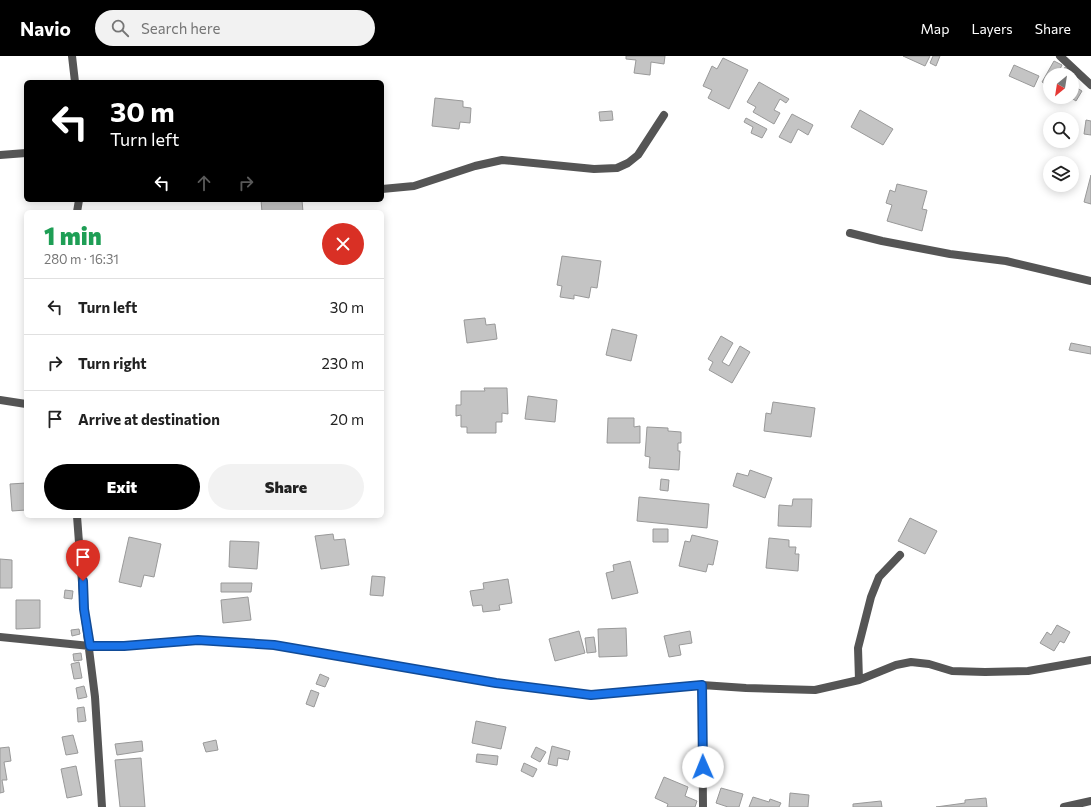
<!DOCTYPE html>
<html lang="en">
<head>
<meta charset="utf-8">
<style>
	:root { --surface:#fff; --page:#f2f2f2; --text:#222; --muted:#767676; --line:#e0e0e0; --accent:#000 }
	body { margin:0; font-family:Commissioner,sans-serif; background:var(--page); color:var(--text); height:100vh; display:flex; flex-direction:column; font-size:15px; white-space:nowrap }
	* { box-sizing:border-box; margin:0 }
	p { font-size:13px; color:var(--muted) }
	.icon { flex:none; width:22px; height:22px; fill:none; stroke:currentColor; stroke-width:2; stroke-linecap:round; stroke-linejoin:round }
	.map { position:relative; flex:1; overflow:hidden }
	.drawer { position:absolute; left:24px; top:154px; width:360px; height:308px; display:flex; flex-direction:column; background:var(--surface); border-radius:6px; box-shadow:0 2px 10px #0003 }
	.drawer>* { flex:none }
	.hud { position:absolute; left:24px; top:24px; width:360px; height:122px; border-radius:6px; box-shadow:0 2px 10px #0003; background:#000; color:#fff; overflow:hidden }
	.needle { width:26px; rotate:210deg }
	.controls { position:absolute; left:1043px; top:12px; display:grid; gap:8px }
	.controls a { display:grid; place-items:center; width:36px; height:36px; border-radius:50%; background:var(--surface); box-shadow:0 2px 10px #0003; font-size:20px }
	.pin { position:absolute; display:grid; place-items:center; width:34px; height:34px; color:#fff; margin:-41px -17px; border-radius:50% 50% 50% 0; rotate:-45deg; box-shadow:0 0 4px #0007 }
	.pin .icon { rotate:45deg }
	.me { position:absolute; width:44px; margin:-22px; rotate:359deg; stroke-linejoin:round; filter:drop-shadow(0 0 3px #0008) }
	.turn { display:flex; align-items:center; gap:14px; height:84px; padding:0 20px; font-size:18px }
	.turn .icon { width:52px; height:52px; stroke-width:2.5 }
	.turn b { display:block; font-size:28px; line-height:34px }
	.lanes { display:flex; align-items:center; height:38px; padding:0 20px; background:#0003; justify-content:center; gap:20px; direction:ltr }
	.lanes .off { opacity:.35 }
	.round { display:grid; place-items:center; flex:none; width:42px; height:42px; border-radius:21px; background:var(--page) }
	.head { display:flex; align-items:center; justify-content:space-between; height:68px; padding:0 20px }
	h1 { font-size:24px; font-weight:800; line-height:30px; color:#1e9e55 }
	.action { display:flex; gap:8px; margin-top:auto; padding:8px 20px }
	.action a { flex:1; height:46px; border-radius:24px; background:var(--accent); color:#fff; font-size:16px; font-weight:800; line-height:46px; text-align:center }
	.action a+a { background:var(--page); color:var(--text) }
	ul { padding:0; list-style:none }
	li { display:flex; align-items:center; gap:12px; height:56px; padding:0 20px; border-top:1px solid var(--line) }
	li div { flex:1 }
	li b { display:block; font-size:15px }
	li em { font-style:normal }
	header { display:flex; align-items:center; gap:24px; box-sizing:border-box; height:56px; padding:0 20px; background:var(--accent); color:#fff }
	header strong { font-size:19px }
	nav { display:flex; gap:22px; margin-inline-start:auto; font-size:14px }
	.search { width:280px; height:36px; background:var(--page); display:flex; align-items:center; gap:10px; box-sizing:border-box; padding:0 14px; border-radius:22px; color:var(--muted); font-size:15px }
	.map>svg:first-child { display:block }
	.building { fill:#c4c4c4; stroke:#999 }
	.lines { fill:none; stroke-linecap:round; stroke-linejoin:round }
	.minor { stroke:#555; stroke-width:8 }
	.route-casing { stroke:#114b97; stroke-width:10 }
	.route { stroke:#1a73e8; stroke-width:7 }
</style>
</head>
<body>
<header>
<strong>Navio</strong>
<div class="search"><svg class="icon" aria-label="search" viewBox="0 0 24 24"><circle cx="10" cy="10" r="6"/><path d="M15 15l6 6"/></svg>Search here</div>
<nav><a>Map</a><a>Layers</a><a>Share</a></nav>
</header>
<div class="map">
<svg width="1091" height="751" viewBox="0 0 1091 751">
	<rect width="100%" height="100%" fill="#fff"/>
	<!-- building -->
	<path class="building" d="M626 0H665L664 8 651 6 650 19 634 17 636 4 626 3Z
		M903 0H930L925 10Z
		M933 0H940L936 10 930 7Z
		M723 2 748 14 729 53 708 42 712 34 703 30 712 10 717 13Z
		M1054 5 1062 9 1057 19H1050V31L1042 26Z
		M1014 9 1039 20 1034 31 1009 20Z
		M1065 11 1075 17 1072 21V19H1061Z
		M759 26 789 43 786 47 780 43 774 54 780 57 774 68 753 56 756 51 747 46Z
		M1072 29 1082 35 1076 45 1070 41H1072Z
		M435 42 463 45V51L471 52 470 67 460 66 459 73 432 70Z
		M860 54 893 73 883 89 851 71Z
		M612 55 613 64 600 65 599 56Z
		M792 58 813 69 808 79 798 73 791 87 779 81Z
		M746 62 767 73 762 82 751 77 753 71 744 66Z
		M1086 64 1091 65V79L1084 78Z
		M1091 119V148L1084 146Z
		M897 128 927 135 922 153 927 154 922 175 887 165 892 149 886 147 890 134 895 136Z
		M261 144H302L303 156H262Z
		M562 200 601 205 597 232 591 231 589 242 574 239V243L560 241 562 230 557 229Z
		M485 262 486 269 495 268 497 283 467 287 464 264Z
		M612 273 637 279 631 305 606 299Z
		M721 280 733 287 722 306 729 310 740 290 750 296 732 327 709 314 713 306 708 303Z
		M1071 287 1091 291V298L1069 294Z
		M484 332H507L508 358 502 357V366H496V377H467V371H461V359L456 360V349H461V335H485Z
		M528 340 557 344 555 366 525 363Z
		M773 346 815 352 811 381 764 375 766 357 771 358Z
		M608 362H634V371L640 370V387H607Z
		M647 371 668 372V375L681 376V387H678V395H680L679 414 649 412 650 401 645 400Z
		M750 414 772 422 765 442 733 430 737 417 748 420Z
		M661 423 669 424 668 435 660 434Z
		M26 427V454L12 455 10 428Z
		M639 441 709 448 707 472 637 465Z
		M793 443H812L811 471 778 470 779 449 792 450Z
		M910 462 937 475 925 498 898 485Z
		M653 473H668V486H653Z
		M333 478 334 484 345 483 349 509 321 513 315 480Z
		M692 479 718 485 713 509 708 508 706 516 679 510 685 485 690 486Z
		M129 481 161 488 154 521 144 519 141 531 119 526Z
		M769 482 789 484V491H796L795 498H799L798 515 766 512Z
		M230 485 259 486 257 513 229 511Z
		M0 503 12 504V532H0Z
		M630 505 638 537 612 543 606 517 614 515 613 509Z
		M372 520 385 521 383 540 370 539Z
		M508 523 512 547 499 549 500 554 483 556 482 549 473 550 470 535 484 533 483 527Z
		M221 527H252L251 536H221Z
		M65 534 73 535 72 543 64 542Z
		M248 541 251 564 223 567 221 544Z
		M16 544H40V572L16 573Z
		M1057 569 1070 576 1064 587 1060 585 1054 595 1040 587 1047 576 1051 579Z
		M626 572 627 600 599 601 598 573Z
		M79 573 80 578 72 580 71 574Z
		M579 575 585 597 555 605 549 583Z
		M690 575 692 587 679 589 681 599 669 601 664 580Z
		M594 581 596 596 587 597 585 582Z
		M81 597 82 604 74 605 73 598Z
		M79 606 82 622 74 623 71 608Z
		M320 618 329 622 325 631 316 628Z
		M84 630 87 641 78 643 76 632Z
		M311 634 319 637 314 651 306 648Z
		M84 651 86 665 78 666 77 652Z
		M476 665 506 671 501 693 472 687Z
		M73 679 78 697 66 699 62 681Z
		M216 684 218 694 206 696 203 687Z
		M142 685 143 695 117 699 115 688Z
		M552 690 570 695 568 704 558 702 557 710 548 708Z
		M9 691 11 705 4 706 7 724H2L4 736 0 737V692Z
		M536 691 546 696 540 706 531 701Z
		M477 698 498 700 497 709 476 706Z
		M141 702 145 751H120L115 704Z
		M524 707 537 713 533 721 521 715Z
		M76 710 82 739 67 742 61 713Z
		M664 721 688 731 685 740 697 745 695 751H667L668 748 655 742Z
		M721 732 743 738 739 751H728L716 747Z
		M790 737 809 739 808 751H789Z
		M753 741 769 746 770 743 781 747 779 751H749Z
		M986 742 987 751H936L965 747V744Z
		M881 745 882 751H853V748Z"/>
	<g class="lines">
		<!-- minor -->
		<path class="minor" d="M72 0 75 26
			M1060 0 1091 29
			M0 99 26 97
			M382 133 414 130 475 110 502 104 594 113 617 112 628 107 638 99 664 59
			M77 156 79 144
			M850 177 882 185 950 198 1006 205 1091 225
			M0 344 26 348
			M77 460 84 553 95 641 102 751
			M0 581 90 590H124L198 584 274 589 496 627 591 639 702 629 746 632 815 634 859 624 896 609 911 606 929 608 952 615 985 616 1028 615 1091 604
			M859 624 858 592 871 541 879 521 900 499
			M702 629 703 751
			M1064 751 1091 745"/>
	</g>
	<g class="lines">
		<defs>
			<path id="route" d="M83 525 84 553 90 590H124L198 584 274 589 496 627 591 639 702 629 703 711"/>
		</defs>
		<!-- route casing -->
		<use href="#route" class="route-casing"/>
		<!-- route -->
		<use href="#route" class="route"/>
	</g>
</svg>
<div class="controls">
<a><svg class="needle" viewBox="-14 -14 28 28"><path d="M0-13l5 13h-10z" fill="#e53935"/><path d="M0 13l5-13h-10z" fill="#767676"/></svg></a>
<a><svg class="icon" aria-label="search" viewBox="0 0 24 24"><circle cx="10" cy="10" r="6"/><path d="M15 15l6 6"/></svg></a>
<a><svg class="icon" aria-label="layers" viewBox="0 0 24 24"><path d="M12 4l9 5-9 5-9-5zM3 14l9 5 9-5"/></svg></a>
</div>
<div class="pin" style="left:83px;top:525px;background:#d93025"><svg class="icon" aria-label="arrive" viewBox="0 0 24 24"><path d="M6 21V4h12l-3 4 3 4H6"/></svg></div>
<svg class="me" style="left:703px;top:711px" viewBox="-20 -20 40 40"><circle r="19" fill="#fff"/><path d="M0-13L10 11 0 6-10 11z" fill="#1a73e8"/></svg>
<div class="hud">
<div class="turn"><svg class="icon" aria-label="left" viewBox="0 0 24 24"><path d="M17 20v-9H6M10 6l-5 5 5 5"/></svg><div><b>30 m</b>Turn left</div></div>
<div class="lanes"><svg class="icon" aria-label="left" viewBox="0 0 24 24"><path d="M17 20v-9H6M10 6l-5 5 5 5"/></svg><svg class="icon off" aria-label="ahead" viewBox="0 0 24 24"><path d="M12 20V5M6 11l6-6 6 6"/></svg><svg class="icon off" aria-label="right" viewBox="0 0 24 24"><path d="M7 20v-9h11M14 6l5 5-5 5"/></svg></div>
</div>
<section class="drawer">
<div class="head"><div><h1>1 min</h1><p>280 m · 16:31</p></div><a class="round" style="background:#d93025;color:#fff"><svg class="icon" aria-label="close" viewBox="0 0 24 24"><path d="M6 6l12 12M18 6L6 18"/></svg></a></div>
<ul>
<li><svg class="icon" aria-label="left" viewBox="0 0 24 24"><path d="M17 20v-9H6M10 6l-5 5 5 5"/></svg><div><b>Turn left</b></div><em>30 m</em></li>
<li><svg class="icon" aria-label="right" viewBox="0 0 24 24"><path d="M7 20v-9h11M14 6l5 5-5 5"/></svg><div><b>Turn right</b></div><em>230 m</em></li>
<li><svg class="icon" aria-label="arrive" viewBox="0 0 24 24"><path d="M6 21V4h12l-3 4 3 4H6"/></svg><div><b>Arrive at destination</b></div><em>20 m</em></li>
</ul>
<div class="action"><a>Exit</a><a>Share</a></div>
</section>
</div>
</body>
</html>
